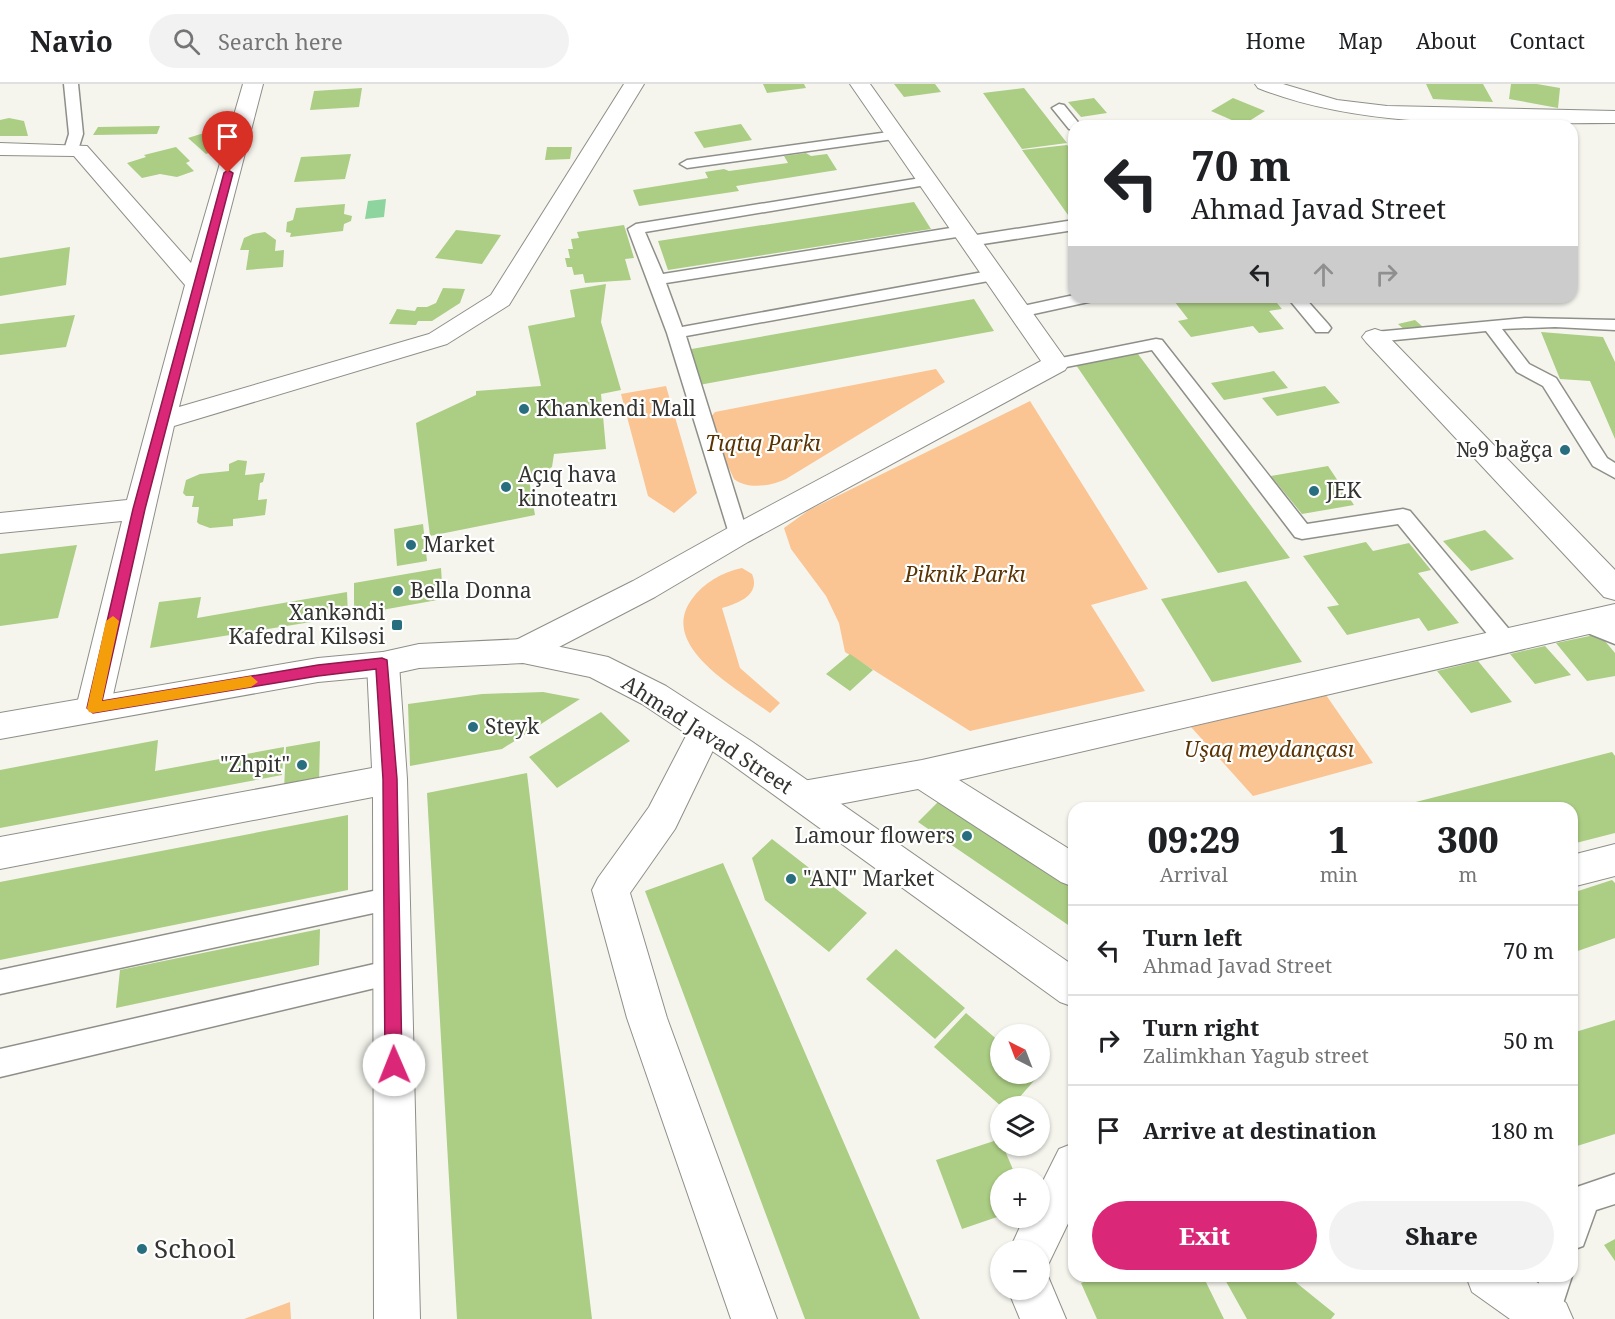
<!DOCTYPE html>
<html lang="en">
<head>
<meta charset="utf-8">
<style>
	:root { --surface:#fff; --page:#f2f2f2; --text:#202124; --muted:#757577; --line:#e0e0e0; --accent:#db2777 }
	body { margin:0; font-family:"Noto Serif",serif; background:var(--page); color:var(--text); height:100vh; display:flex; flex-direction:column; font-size:22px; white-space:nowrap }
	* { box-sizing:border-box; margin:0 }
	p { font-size:20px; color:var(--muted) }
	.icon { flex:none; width:33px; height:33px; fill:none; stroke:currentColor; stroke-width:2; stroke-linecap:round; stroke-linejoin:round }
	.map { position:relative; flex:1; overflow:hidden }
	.panel { position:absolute; left:1068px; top:718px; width:510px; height:480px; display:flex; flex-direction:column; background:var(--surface); border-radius:18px; box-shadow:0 2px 4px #0004 }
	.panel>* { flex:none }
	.top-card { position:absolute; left:1068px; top:36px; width:510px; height:183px; border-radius:18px; box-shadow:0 2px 4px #0004; background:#fff; color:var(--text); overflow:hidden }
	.needle { width:39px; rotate:318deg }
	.buttons { position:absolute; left:990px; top:940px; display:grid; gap:12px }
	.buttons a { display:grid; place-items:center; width:60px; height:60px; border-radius:50%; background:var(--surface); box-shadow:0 2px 4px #0004; font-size:30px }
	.pin { position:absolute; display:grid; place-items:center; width:51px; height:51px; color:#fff; margin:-62px -26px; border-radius:50% 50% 50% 0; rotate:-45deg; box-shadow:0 0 6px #0007 }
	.pin .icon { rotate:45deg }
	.me { position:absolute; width:66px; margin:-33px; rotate:359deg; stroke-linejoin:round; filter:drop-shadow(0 0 4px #0008) }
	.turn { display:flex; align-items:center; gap:21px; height:126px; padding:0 24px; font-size:27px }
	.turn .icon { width:78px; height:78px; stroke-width:2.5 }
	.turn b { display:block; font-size:42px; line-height:51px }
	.lanes { display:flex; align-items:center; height:57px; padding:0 24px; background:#0003; justify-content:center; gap:30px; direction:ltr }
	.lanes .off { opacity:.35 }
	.eta { display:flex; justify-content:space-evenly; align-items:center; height:102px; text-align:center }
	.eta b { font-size:36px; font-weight:800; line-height:42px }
	.action { display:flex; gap:12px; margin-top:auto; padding:12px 24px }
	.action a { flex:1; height:69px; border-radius:36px; background:var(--accent); color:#fff; font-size:24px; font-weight:800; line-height:69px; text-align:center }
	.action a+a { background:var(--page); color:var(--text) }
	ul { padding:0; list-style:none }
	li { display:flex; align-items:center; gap:18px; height:90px; padding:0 24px; border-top:2px solid var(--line) }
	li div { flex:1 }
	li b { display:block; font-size:22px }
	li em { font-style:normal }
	header { display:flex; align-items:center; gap:36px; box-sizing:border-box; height:84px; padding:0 30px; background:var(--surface); border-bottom:2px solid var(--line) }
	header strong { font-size:28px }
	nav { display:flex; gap:33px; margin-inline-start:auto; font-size:21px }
	.search { width:420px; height:54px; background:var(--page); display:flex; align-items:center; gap:15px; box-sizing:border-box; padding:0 21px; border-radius:33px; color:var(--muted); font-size:22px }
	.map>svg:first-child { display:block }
	.green { fill:#fac493 }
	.water { fill:#8dd49e }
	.building { fill:#abcd84 }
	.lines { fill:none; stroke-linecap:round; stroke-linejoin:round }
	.lane-casing { stroke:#8f8f89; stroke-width:3 }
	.street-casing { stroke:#8f8f89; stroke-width:2 }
	.secondary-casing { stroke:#8f8f89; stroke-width:2 }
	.lane { fill:#fff; fill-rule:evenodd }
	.street { fill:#fff; fill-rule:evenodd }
	.secondary { fill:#fff; fill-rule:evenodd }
	.route { fill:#db2777; stroke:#8e194d; stroke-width:1.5 }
	.slow { fill:#f59e0b }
	.poi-dot { fill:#296e7e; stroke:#fff; stroke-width:2 }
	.labels { text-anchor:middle; stroke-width:4.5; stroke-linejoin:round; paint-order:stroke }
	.poi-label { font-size:21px; fill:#343431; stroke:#fff; text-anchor:start }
	.park-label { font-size:21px; font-style:italic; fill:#5a3302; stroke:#fff }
	.street-label { font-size:21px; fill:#343431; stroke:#fff }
	.near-poi-label { font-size:26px; fill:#343431; stroke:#fff; text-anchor:start }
</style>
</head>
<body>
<header>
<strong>Navio</strong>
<div class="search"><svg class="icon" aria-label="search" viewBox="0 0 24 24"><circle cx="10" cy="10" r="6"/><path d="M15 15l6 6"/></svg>Search here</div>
<nav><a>Home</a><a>Map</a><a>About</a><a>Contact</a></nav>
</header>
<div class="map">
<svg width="1615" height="1235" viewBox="0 0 1615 1235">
	<rect width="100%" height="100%" fill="#f5f5ee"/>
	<!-- green -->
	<path class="green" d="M936 285 945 298 786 395C771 402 748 406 734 395L711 346 709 335 715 328Z
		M666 302 697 409 674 429 648 412 621 310Z
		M1030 317 1148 505 1091 521 1145 607 970 647 845 568 839 539 826 512 791 465 784 444 809 426Z
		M742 484 752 490C761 511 738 519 722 524L740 584 780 619 770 629C738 605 657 562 692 515 703 499 723 488 742 484Z
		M1326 611 1373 679 1253 712 1191 643Z
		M290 1218 291 1235H244Z"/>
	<!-- water -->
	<path class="water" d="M386 115 384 133 365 135 368 117Z"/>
	<!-- building -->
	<path class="building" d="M763 0H804L806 4 767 9Z
		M894 0H935L941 8 904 13Z
		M1426 0H1483L1493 18 1433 15Z
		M1511 0H1537L1560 4 1558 24 1509 15Z
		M362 4 359 23 310 26 314 7Z
		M1024 4 1067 59 1022 65 983 9Z
		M1094 14 1107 29 1081 33 1068 18Z
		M1233 14 1265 27 1243 41 1211 27Z
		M9 34 24 37 28 52H0V36Z
		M741 40 752 56 704 64 694 48Z
		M160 42 157 50 93 51 98 43Z
		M207 48 222 51 218 66 206 70 188 54Z
		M1067 61 1074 70V130L1068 131 1022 66Z
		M176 63 190 77 186 79 194 87 177 93 160 90 142 94 127 79 146 73 144 71Z
		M547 63H572L570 75 545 76Z
		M806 69 811 72 827 70 837 86 736 102 739 107 639 122 633 106 708 94 705 88 724 85 729 87 788 79 784 72Z
		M351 70 345 95 294 98 301 73Z
		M914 118 931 145 668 186 658 157Z
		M345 120 344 130 352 132 351 137 344 140 343 147 290 153 291 149 286 148 287 138 293 136 296 124Z
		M624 141 634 174 625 175 631 196 585 199 583 190 574 191 572 183H567L565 174H570L568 165H573L571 155 579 154 577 148Z
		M456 146 501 151 482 180 435 174Z
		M265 148 276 156 275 167 284 166 283 183 246 186 249 166H240L244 154 253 150Z
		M70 163 66 201 0 212V174Z
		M606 200 601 238 621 306 601 310 606 365 554 370 552 383 529 396 535 431 430 452 416 339 476 311V307L541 302 528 242 575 233 570 206Z
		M443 204 465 205 460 219 432 237H418L416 241 389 240 397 225 415 227 417 223H427L436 219Z
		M1171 213H1272L1282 225 1269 227 1284 245 1259 249 1253 242 1191 253 1178 237 1188 235Z
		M974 215 994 247 699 301 686 266Z
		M75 231 66 263 0 271V240Z
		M1415 236 1423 243 1407 248 1398 240Z
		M1541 248 1603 253 1615 278V355L1590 297 1560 295Z
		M1138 270 1290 474 1218 489 1076 281Z
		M1274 287 1288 304 1224 316 1211 299Z
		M1325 302 1340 319 1277 332 1262 314Z
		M238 376 247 377 245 391 265 389 263 398 260 399 258 416 267 415 265 431 233 435V442L210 444 199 440 197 438 199 423H192L194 412H186L183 409 186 396 200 390 229 387V380Z
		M1328 382 1354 421 1302 430 1271 392Z
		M423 440 427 477 397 482 394 445Z
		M1485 446 1514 475 1471 487 1443 457Z
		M1366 458 1373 467 1409 459 1431 486 1418 489 1459 539 1428 547 1419 534 1347 551 1327 523 1339 521 1303 472Z
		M77 461 58 534 0 542V470Z
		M441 484 443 515 354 531V499Z
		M1246 497 1302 578 1212 598 1161 515Z
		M347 508 348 532 150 564 159 518 201 513 197 534Z
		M1599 550 1615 569V592L1587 597 1556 559Z
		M1545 562 1571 591 1535 600 1510 570Z
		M850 570 873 586 850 607 826 590Z
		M1478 577 1512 618 1471 629 1437 587Z
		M543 608 580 615 502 665 410 682 408 620 482 610Z
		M601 628 630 657 557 704 529 673Z
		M158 656 155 687 284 663 282 691 0 744V686Z
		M320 657 319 699 284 706 286 663Z
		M1612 668 1615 672V749L1572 760V724H1392Z
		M527 689 592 1235H457L427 709Z
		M942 714 1074 802V845L918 738Z
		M348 731V806L0 876V798Z
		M772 755 867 829 829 868 765 816 752 774Z
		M723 779 920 1235H805L645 807Z
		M1612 796 1615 799V854L1572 869V809Z
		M320 845 319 881 116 924 120 886Z
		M896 865 965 924 935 955 866 895Z
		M966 929 1000 958V990L1039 991 1011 1023H1002L934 963Z
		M1615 936V1050L1577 1062 1572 1054V949Z
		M1000 1055V1062H1003L1017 1095H1000V1132L962 1145 936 1076Z
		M1615 1155V1177L1604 1161Z
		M1096 1192H1203L1224 1235H1097L1081 1199Z
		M1223 1192H1288L1335 1230 1331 1235H1247Z"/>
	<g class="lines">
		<defs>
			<path id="lane" d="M64 0H78L83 50 78 66 71 70 64 66 69 50Z
				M1059 20 1064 21 1081 42H1074V46L1069 45 1052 24Z
				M896 47 903 51 901 54 687 84 680 80 687 76Z
				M927 93 932 94 934 97 932 100 645 148 663 190 963 142 971 147 963 152 666 199 682 243 994 186 1002 191 994 196 686 252 748 451 745 456 738 458 731 456 667 249 628 145 636 140Z
				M1074 136V146L970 162 962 157 970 152Z
				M1074 211V213H1095L1093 217 1020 233 1012 228 1014 224Z
				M1287 213H1304L1328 240 1331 244 1328 248H1316Z
				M1525 234 1615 236V246L1555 243 1502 245 1529 280 1556 294 1607 374 1615 379V394L1593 382 1543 302 1517 288 1486 247 1375 258 1369 257 1366 253 1369 249 1375 248Z
				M1156 255 1162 256 1307 440 1403 425 1410 427 1513 550 1516 556 1513 562 1505 564 1497 562 1398 440 1302 455 1295 453 1152 266 1056 285 1050 284 1047 280 1050 276 1056 275Z
				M1583 530 1615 543V560L1575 544 1572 538 1575 532Z
				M392 803 401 806 405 814 401 822 392 825 0 910V886Z
				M392 876 401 879 405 888 401 897 392 900 0 993V965Z
				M1615 1090V1120L1596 1126 1583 1162 1572 1166V1110L1574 1104Z
				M1572 1191V1192L1558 1235H1530L1528 1231 1541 1192Z"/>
			<path id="street" d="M243 0H263L179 323 429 250 491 211 624 0H644L509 221 447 260 174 342 110 624 105 633 93 637 81 633 76 624 122 437 0 449V429L127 416 185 201 74 72 0 71V59L87 62 191 179Z
				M850 0H870L1069 280 1065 286 748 458 655 513 534 576 523 579 512 576 507 567 512 558 633 497 728 444 1041 277Z
				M1255 0H1283L1337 16 1387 22 1615 27V39C1500 39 1365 47 1258 4Z
				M1375 245 1384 248 1615 486V516L1604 513 1366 258 1362 253 1366 248Z
				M1615 520V544L959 696 1074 768V803L1061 798 918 705 803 727 791 722 785 712 791 702 803 697 922 676Z
				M383 568 394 571 399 580 407 695 420 1235H374L373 713 0 785V753L372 684 367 580 372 571Z
				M699 646 711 650 716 660 675 745 630 809 667 934 777 1235H731L627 934 592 806 598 794 649 723 687 650Z
				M1615 760V792L1572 803V771Z
				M1074 1059V1127L1047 1183 1040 1186V1167H1009L1024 1134H1040V1103L1059 1065Z
				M1040 1187 1047 1190 1066 1235H1020L1008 1206H1040Z"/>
			<path id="secondary" d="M523 555 608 573 666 602 751 657 1074 882V923L1060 918 727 677 642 620 590 593 523 579 419 584 383 592 318 598 0 655V629L318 574 383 568 419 560Z
				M1466 1192H1528L1566 1219 1573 1235H1510L1472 1208Z"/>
		</defs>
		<!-- lane casing -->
		<use href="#lane" class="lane-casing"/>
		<!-- street casing -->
		<use href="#street" class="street-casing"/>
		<!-- secondary casing -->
		<use href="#secondary" class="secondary-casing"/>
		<!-- lane -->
		<use href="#lane" class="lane"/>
		<!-- street -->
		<use href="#street" class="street"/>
		<!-- secondary -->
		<use href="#secondary" class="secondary"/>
	</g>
	<!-- route -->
	<path class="route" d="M228 86 233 89 145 425 102 617 318 581 382 574 387 576 397 695 402 981 400 987 394 989 388 987 385 981 383 695 376 585 318 592 93 629 87 624 133 425 224 89Z"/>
	<!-- slow -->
	<path class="slow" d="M113 532 119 537 102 617 251 592 258 598 251 603 93 629 89 628 87 624 106 537Z"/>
	<!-- markers -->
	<g class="poi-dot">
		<circle cx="524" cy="325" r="6"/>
		<circle cx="1565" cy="366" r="6"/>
		<circle cx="506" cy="403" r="6"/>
		<circle cx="1314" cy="407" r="6"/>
		<circle cx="411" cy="461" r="6"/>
		<circle cx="398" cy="507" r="6"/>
		<rect x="391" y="535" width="12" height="12" rx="3"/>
		<circle cx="473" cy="643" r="6"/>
		<circle cx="302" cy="681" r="6"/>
		<circle cx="967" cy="752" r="6"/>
		<circle cx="791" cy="795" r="6"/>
		<circle cx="142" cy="1165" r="6"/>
	</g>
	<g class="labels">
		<!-- poi labels -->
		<g class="poi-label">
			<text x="536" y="332">Khankendi Mall</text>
			<text x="1553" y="373" text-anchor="end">№9 bağça</text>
			<text x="518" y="398">Açıq hava<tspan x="518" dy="24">kinoteatrı</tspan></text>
			<text x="1326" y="414">JEK</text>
			<text x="423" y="468">Market</text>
			<text x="410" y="514">Bella Donna</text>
			<text x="385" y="536" text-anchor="end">Xankəndi<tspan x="385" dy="24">Kafedral Kilsəsi</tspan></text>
			<text x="485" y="650">Steyk</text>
			<text x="290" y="688" text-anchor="end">"Zhpit"</text>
			<text x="955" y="759" text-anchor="end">Lamour flowers</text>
			<text x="803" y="802">"ANI" Market</text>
		</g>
		<!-- park labels -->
		<g class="park-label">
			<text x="763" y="367">Tıqtıq Parkı</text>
			<text x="965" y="498">Piknik Parkı</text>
			<text x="1269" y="673">Uşaq meydançası</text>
		</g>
		<!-- street labels -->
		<g class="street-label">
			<text transform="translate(707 651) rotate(33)" y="7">Ahmad Javad Street</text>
		</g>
		<!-- near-poi labels -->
		<g class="near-poi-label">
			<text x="154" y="1174">School</text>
		</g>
	</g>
</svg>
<div class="buttons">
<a><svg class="needle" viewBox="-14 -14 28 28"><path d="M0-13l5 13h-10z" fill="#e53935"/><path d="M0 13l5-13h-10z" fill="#757577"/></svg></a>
<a><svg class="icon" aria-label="layers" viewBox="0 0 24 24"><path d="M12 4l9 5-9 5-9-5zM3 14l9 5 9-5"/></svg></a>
<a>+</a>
<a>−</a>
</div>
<div class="pin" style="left:228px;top:89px;background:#d93025"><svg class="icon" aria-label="arrive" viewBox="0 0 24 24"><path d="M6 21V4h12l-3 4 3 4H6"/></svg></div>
<svg class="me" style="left:394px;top:981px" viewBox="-20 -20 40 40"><circle r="19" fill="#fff"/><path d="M0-13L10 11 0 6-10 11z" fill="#db2777"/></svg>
<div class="top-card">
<div class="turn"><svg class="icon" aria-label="left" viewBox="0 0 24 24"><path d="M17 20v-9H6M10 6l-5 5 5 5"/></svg><div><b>70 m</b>Ahmad Javad Street</div></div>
<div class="lanes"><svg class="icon" aria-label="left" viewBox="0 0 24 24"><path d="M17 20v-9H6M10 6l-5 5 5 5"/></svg><svg class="icon off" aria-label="ahead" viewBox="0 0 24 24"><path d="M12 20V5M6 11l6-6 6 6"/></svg><svg class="icon off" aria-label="right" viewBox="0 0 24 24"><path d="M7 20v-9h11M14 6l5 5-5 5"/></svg></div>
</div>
<section class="panel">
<div class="eta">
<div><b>09:29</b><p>Arrival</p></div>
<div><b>1</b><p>min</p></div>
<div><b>300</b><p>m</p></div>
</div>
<ul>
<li><svg class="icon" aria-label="left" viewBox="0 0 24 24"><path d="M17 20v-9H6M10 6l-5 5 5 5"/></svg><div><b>Turn left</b><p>Ahmad Javad Street</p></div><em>70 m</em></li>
<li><svg class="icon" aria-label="right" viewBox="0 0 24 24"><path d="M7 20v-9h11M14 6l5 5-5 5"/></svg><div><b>Turn right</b><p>Zalimkhan Yagub street</p></div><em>50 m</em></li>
<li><svg class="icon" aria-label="arrive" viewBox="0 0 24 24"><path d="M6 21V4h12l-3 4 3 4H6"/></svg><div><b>Arrive at destination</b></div><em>180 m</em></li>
</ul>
<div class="action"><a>Exit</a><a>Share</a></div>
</section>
</div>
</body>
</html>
